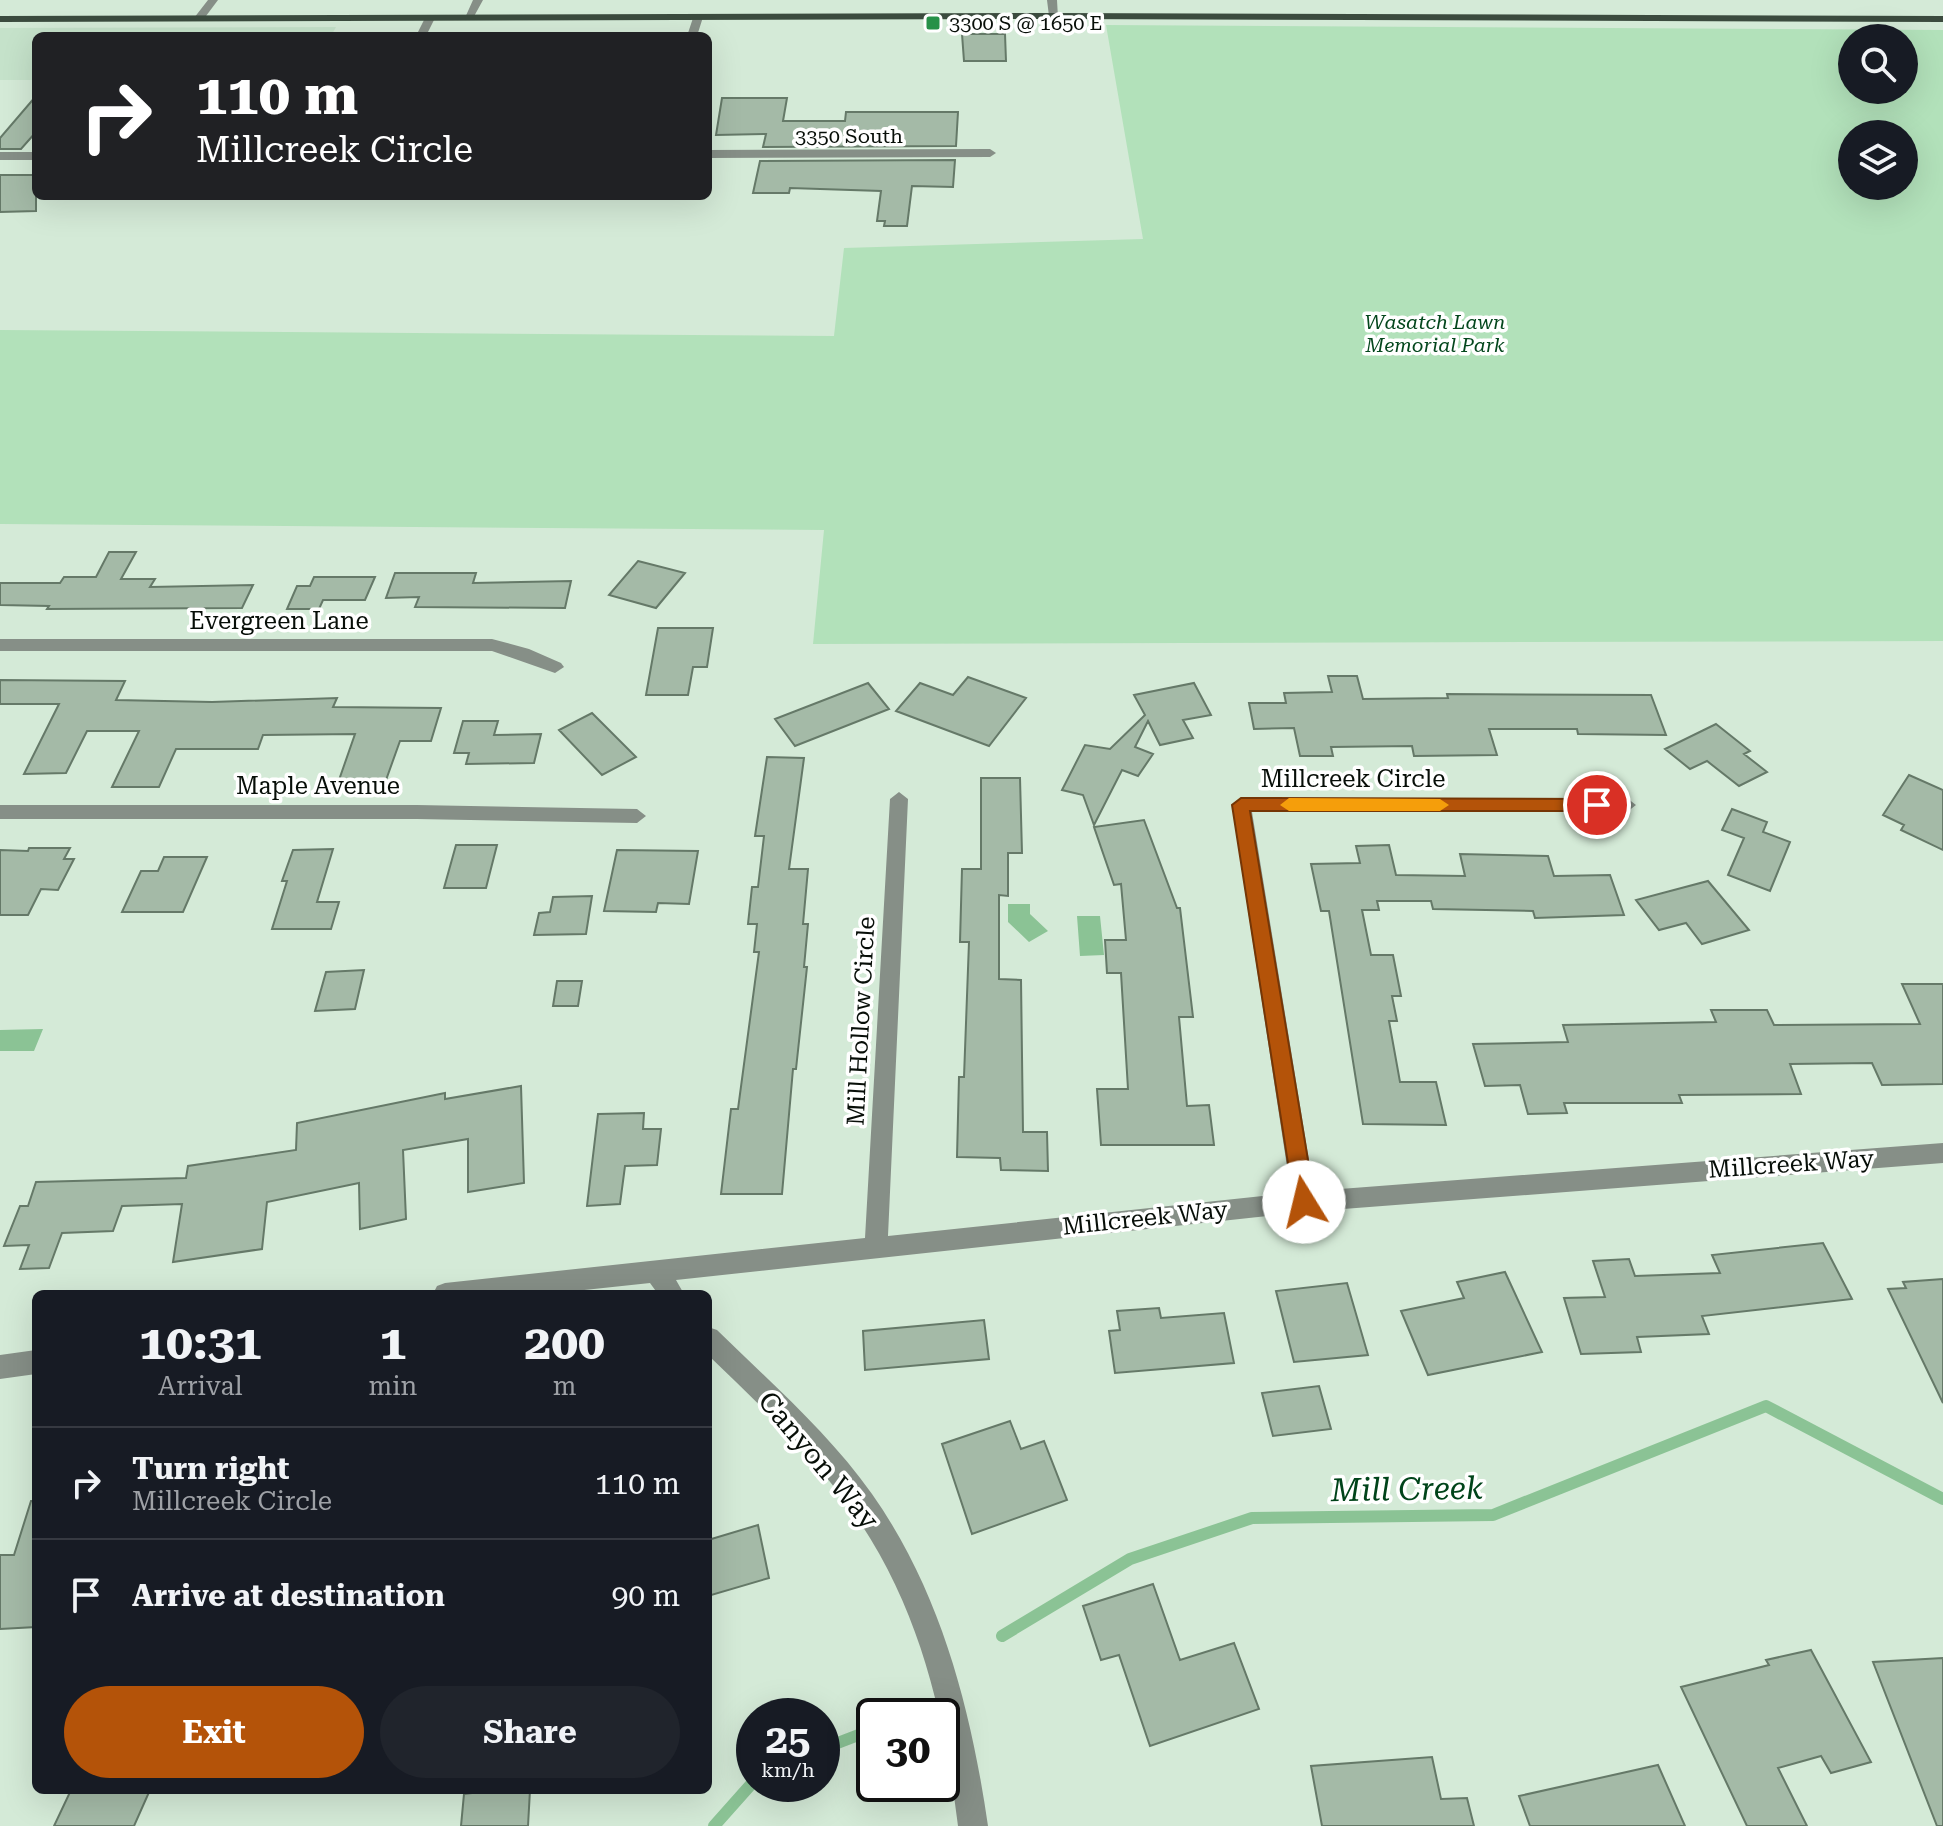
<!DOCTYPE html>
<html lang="en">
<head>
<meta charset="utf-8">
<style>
	:root { --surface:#171b24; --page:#20242c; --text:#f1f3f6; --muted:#9ea1a6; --line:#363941; --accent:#b45309 }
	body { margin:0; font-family:"Roboto Serif",serif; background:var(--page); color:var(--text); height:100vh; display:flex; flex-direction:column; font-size:30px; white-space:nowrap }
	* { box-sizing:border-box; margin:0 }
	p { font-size:26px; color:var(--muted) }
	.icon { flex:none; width:44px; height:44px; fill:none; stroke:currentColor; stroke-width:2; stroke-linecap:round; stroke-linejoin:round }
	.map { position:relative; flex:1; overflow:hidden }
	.side { position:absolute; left:32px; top:1290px; width:680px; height:504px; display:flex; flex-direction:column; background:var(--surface); border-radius:12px; box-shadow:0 8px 32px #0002 }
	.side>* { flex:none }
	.top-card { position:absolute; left:32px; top:32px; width:680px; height:168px; border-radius:12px; box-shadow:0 8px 32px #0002; background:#202124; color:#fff; overflow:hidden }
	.controls { position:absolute; left:1838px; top:24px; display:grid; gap:16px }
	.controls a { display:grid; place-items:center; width:80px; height:80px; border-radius:50%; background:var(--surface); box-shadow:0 8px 32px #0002; font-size:40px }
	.speed { position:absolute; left:736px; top:1698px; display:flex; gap:16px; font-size:40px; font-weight:700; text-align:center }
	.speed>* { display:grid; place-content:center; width:104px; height:104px; border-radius:50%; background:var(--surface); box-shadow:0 8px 32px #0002; line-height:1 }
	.speed small { font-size:20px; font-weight:400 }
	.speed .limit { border:4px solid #111; border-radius:12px; background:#fff; color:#111 }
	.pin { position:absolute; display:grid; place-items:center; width:68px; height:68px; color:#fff; margin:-34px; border:4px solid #fff; border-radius:50%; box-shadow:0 2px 8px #0007 }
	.me { position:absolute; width:88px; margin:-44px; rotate:351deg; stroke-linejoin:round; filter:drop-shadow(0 0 6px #0008) }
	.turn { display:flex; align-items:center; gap:28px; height:168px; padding:0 32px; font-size:36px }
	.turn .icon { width:104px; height:104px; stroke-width:2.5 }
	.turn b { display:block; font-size:56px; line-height:68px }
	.eta { display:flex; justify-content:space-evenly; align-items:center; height:136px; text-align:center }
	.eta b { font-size:48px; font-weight:700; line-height:56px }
	.cta { display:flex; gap:16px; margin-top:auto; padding:16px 32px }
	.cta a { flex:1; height:92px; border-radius:48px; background:var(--accent); color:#fff; font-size:32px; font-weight:700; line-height:92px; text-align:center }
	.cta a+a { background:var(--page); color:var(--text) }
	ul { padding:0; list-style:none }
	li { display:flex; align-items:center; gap:24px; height:112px; padding:0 32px; border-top:2px solid var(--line) }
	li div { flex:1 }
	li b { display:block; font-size:30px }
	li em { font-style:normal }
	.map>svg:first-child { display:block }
	.built { fill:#c5e2ca }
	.green { fill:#b2e1ba; fill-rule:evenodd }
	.water { fill:#8bc395 }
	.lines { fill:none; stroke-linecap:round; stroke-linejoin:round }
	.stream { stroke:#8bc395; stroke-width:12 }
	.building { fill:#a4baa7; stroke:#657968; stroke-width:2 }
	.street { fill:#868f87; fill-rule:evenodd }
	.primary { fill:#3b4b3e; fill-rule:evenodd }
	.route { fill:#b45309; stroke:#753606; stroke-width:2 }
	.slow { fill:#f59e0b }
	.poi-dot { fill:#269148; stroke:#fff; stroke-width:3 }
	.labels { text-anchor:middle; stroke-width:7; stroke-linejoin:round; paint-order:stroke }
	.far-poi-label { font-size:20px; fill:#070e08; stroke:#fff; text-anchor:start }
	.far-street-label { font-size:20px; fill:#070e08; stroke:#fff }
	.far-park-label { font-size:20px; font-style:italic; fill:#04471d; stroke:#fff }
	.street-label { font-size:24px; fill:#070e08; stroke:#fff }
	.near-street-label { font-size:28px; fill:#070e08; stroke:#fff }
	.near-water-label { font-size:32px; font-style:italic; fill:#00441a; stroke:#fff }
</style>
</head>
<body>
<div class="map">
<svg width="1943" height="1826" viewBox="0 0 1943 1826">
	<rect width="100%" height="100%" fill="#d4ead7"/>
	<!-- built -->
	<path class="built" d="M336 27 331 36H36V80H0V28Z"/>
	<!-- green -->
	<path class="green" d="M1106 25 1943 30V641L813 644 824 530 0 524V330L834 336 844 248 1143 239ZM1852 38H1904V90H1852ZM1852 134H1904V186H1852Z"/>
	<!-- water -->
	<path class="water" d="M1008 904H1030V914L1048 931 1029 942 1008 922Z
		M1077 916H1100L1104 955 1080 956Z
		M43 1029 34 1051H0V1030Z"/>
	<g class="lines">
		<!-- stream -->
		<path class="stream" d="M1002 1636 1130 1559 1252 1518 1493 1515 1766 1406 1943 1499
			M822 1749 874 1729
			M714 1826 754 1781"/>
	</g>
	<!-- building -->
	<path class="building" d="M962 34H1005L1006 61H964Z
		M36 96V132L21 149H0V138Z
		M722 98H787L783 121H845L846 112H958L956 146 763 147 766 134 716 135Z
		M955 160 953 187 912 186 907 226H884L885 221H877L881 191 790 188 789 193H753L760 161Z
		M0 175H36V211L0 212Z
		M109 552H136L121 579H155L150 587 253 585 242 608 47 609 49 606 0 605V583H60L64 577H96Z
		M638 561 685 573 656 608 609 595Z
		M395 573H476L473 583 571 581 565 608 415 607 419 597 386 598Z
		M314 577H375L365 600H323L319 609H287L297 586H310Z
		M658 628H713L707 667H693L688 695H646Z
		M1328 676H1357L1363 699 1448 698 1447 694 1651 695 1666 735 1578 734 1577 729H1489L1497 755 1414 756 1412 746 1331 747 1333 756H1300L1294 728 1254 729 1249 703H1286L1284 693 1332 692Z
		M968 677 1026 698 989 746 896 711 920 683 953 695Z
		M0 680 125 681 116 700 212 702 337 698 333 707 441 708 431 741H400L386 780H339L355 734 263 735 258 749H176L159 787H112L139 731H87L66 773 24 774 59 704H0Z
		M868 683 889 709 795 746 775 719Z
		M1194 683 1211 715 1183 720 1193 738 1160 745 1148 721 1135 747 1153 754 1138 776 1122 770 1094 825 1083 795 1062 790 1085 745 1110 749 1145 715 1134 695Z
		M592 713 636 757 602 775 559 730Z
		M463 721H498L494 735 541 734 534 763 466 764 469 753H454Z
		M1716 724 1750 751 1744 754 1767 772 1739 786 1707 761 1690 769 1665 749Z
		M767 757 804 758 789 869H808L803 924H808L804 967H807L796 1069H793L782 1194H721L731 1109H738L759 952H754L757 924H748L752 887H758L764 836H755Z
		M1909 775 1943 790V850L1901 830 1904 825 1883 815Z
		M981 778H1020L1022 853H1008V896L999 895V979L1021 980 1023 1132H1047L1048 1171 1001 1170 1000 1158 957 1157 959 1077H964L969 942H960L962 869H981Z
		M1732 809 1767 822 1763 832 1790 842 1770 891 1728 875 1744 838 1722 830Z
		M1144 820 1177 908H1180L1193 1017H1179L1187 1106 1209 1105 1214 1145H1101L1097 1089H1128L1121 973H1107L1105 940H1126L1121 884 1114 885 1094 827Z
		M456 845H497L486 888H444Z
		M1389 845 1396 875 1465 876 1460 854 1548 856 1554 876 1610 875 1624 915 1535 918 1533 911 1433 909 1431 901H1377L1379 910H1362L1371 955H1393L1401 996H1392L1397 1021H1389L1400 1082H1436L1446 1125 1363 1124 1329 911H1321L1311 864 1360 863 1356 846Z
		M29 848H70L64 859H74L58 890 41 889 28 915H0V850L28 851Z
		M333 849 317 902H339L331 929H272L287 881H282L293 850Z
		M617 850 698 851 689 904 658 903 656 912 604 911Z
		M164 857H207L183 912H122L141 871H158Z
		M1708 881 1749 930 1702 944 1686 923 1659 930 1636 900Z
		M592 896 586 934 534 935 539 913 550 912 553 897Z
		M364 970 355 1009 315 1011 326 972Z
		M557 981H582L578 1006H553Z
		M1902 984H1943V1084L1882 1085 1872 1063 1790 1064 1801 1094 1679 1095 1682 1103H1564L1567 1113 1528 1114 1520 1085 1485 1086 1473 1044 1568 1042 1563 1025 1716 1022 1711 1010H1767L1774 1025 1920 1024Z
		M521 1086 524 1183 468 1192V1139L403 1150 406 1219 360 1229 359 1183 267 1202 262 1249 173 1262 182 1204 122 1206 113 1231 62 1233 49 1268 20 1269 29 1245 4 1246 20 1206H28L36 1182 186 1178 188 1166 296 1150 297 1123 445 1093V1099Z
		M644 1113 643 1129H661L657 1165 625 1166 620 1204 587 1206 598 1114Z
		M1823 1243 1852 1299 1702 1316 1709 1334 1637 1337 1641 1352 1581 1354 1564 1298 1605 1297 1593 1261 1629 1259 1635 1276 1720 1273 1712 1255Z
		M1505 1272 1542 1352 1428 1375 1401 1311 1464 1298 1457 1282Z
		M1943 1279V1403L1888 1289 1906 1288 1903 1282Z
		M1347 1283 1368 1355 1294 1362 1276 1291Z
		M1159 1308 1161 1318 1224 1313 1234 1363 1115 1373 1109 1331 1120 1330 1117 1311Z
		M984 1320 989 1359 865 1370 863 1331Z
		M1319 1386 1331 1429 1273 1436 1262 1393Z
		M1010 1421 1021 1449 1044 1441 1067 1500 972 1534 942 1444Z
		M31 1501H36V1627L0 1629V1555H14Z
		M758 1525 769 1578 708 1596V1540Z
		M1153 1584 1180 1660 1234 1643 1259 1709 1150 1746 1119 1655 1101 1660 1083 1606Z
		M1811 1650 1871 1762 1831 1773 1821 1756 1778 1768 1807 1826H1747L1681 1687 1769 1665 1766 1660Z
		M1943 1658V1826H1937L1873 1662Z
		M1432 1757 1441 1799 1467 1798 1474 1826H1322L1311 1766Z
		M1658 1765 1685 1826H1530L1519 1796Z
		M71 1790H150L134 1826H54Z
		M496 1790H530L528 1826H461L464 1794Z"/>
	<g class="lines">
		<!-- street -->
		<path class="street" d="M208 0H218L203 20H195L194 18Z
			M473 0H483L472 20H464Z
			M1047 0H1057L1058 18 1049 16Z
			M430 15 435 18 426 36H416L425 18Z
			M694 15 703 17 697 36H687Z
			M708 150 990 149 996 153 990 157 708 158Z
			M0 152H36V160H0Z
			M0 639H492L529 649 561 663 564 667 555 673 492 651H0Z
			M899 792 908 799 888 1236 1291 1193 1232 805 1241 798H1627L1636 805 1627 812H1252L1314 1191 1943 1143V1163L1304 1212 676 1280 684 1294H658L650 1283 547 1294H433L437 1286 445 1283 865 1238 890 799Z
			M0 805H417L637 809 646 816 637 823 417 819H0Z
			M708 1327 717 1330C770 1382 829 1433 872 1494 941 1592 971 1709 988 1826H958C944 1714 920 1608 853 1512 812 1454 759 1404 708 1355Z
			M36 1350V1374L0 1379V1355Z"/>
		<!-- primary -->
		<path class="primary" d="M1054 13 1943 16V22L1054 19 0 22V16Z"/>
	</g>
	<!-- route -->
	<path class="route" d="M1241 798 1597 799 1606 805 1597 811H1250L1315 1202 1312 1208 1304 1211 1297 1208 1294 1202 1232 805Z"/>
	<!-- slow -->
	<path class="slow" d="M1289 798 1440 799 1449 805 1440 811H1289L1280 805Z"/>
	<!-- markers -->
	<rect class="poi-dot" x="925" y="15" width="16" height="16" rx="4"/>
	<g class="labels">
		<!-- far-poi labels -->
		<g class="far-poi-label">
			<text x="949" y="30">3300 S @ 1650 E</text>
		</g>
		<!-- far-street labels -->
		<g class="far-street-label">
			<text x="849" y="143">3350 South</text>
		</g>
		<!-- far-park labels -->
		<g class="far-park-label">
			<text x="1435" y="329">Wasatch Lawn<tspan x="1435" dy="23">Memorial Park</tspan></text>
		</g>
		<!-- street labels -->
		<g class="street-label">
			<text x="279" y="629">Evergreen Lane</text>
			<text x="1353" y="787">Millcreek Circle</text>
			<text x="318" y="794">Maple Avenue</text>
			<text transform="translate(861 1021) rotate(-87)" y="8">Mill Hollow Circle</text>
			<text transform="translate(1791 1164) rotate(-4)" y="8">Millcreek Way</text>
			<text transform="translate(1145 1218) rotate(-6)" y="8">Millcreek Way</text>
		</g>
		<!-- near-street labels -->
		<g class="near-street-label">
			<text transform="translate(819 1460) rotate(50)" y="10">Canyon Way</text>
		</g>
		<!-- near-water labels -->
		<g class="near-water-label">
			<text transform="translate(1407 1489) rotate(-1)" y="11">Mill Creek</text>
		</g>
	</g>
</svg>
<div class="controls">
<a><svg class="icon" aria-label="search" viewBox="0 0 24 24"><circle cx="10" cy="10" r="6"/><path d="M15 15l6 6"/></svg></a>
<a><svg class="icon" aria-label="layers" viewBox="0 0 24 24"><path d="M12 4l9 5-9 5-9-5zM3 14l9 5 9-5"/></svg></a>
</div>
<div class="speed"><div>25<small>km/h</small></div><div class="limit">30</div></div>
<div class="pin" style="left:1597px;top:805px;background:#d93025"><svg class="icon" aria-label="arrive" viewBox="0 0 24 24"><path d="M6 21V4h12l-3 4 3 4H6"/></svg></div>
<svg class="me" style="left:1304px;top:1202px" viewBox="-20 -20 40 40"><circle r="19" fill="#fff"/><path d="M0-13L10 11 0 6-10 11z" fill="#b45309"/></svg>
<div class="top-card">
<div class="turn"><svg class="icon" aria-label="right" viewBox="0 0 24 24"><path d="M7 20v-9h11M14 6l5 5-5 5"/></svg><div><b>110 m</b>Millcreek Circle</div></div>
</div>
<section class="side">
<div class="eta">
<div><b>10:31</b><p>Arrival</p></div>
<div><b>1</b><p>min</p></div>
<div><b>200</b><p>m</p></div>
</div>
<ul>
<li><svg class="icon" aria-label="right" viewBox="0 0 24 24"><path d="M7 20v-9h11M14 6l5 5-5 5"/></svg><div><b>Turn right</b><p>Millcreek Circle</p></div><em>110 m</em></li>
<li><svg class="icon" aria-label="arrive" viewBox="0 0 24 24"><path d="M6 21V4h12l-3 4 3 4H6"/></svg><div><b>Arrive at destination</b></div><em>90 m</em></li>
</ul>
<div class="cta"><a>Exit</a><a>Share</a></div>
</section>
</div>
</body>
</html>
